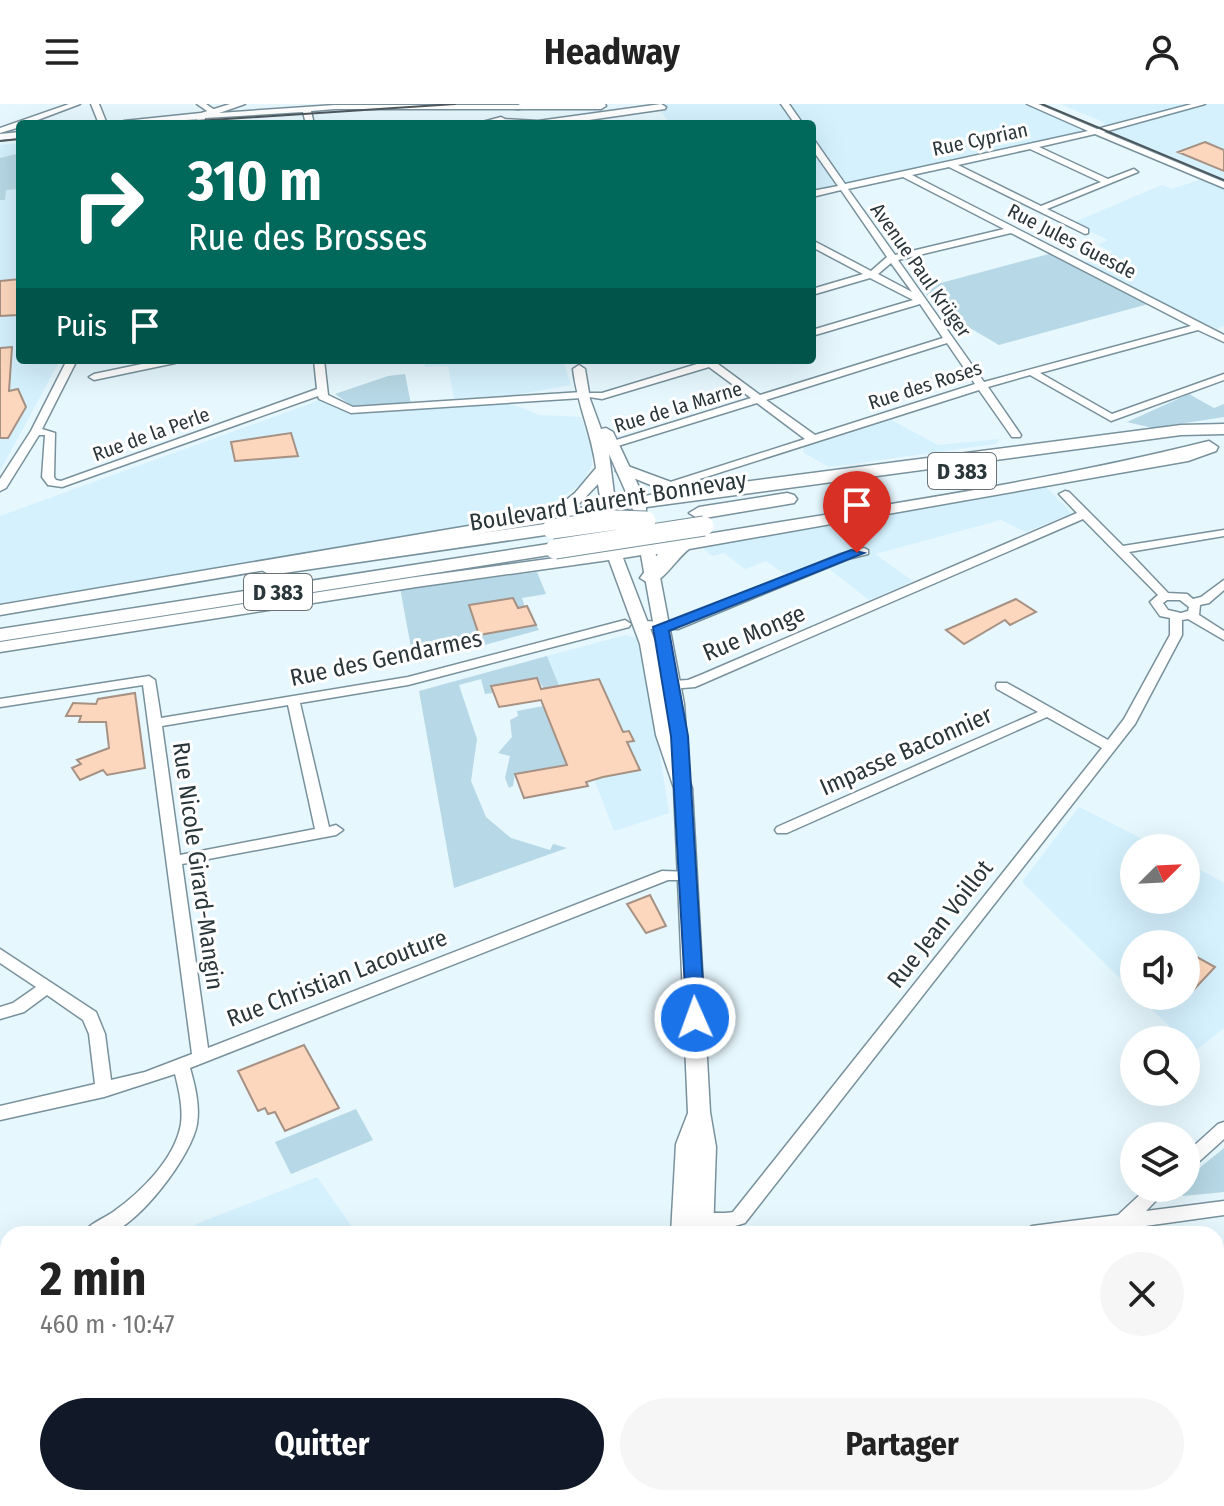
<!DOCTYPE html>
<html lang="fr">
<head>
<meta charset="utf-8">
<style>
	:root { --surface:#fff; --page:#f6f6f6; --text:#222; --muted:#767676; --accent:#111827 }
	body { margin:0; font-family:"Fira Sans Condensed",sans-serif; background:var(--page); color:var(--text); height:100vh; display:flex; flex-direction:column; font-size:30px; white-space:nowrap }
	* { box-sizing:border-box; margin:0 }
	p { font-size:26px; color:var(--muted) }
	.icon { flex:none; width:44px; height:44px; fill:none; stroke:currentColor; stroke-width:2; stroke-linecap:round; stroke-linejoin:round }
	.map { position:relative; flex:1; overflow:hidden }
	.sheet { position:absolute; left:0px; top:1122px; width:1224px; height:280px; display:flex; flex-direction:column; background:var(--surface); border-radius:24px 24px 0 0; box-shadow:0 8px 32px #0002 }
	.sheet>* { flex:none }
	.top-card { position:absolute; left:16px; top:16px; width:800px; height:244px; border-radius:8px; box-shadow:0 8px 32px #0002; background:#00695c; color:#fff; overflow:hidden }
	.needle { width:52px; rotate:66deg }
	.fabs { position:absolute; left:1120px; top:730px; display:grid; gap:16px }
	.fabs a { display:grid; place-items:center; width:80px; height:80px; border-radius:50%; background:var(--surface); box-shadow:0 8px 32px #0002; font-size:40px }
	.pin { position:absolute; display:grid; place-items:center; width:68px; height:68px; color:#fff; margin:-82px -34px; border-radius:50% 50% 50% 0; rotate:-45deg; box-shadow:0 0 8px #0007 }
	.pin .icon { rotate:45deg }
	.me { position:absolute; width:88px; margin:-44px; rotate:358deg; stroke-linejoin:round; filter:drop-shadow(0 0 6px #0008) }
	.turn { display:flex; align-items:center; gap:28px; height:168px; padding:0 40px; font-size:36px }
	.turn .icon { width:104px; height:104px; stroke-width:2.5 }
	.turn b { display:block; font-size:56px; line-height:68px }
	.then { display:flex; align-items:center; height:76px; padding:0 40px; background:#0003; gap:16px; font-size:30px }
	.round { display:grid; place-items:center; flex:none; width:84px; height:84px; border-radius:42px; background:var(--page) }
	.summary { display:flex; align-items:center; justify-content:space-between; height:136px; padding:0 40px }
	h1 { font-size:48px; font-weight:700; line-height:60px }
	.action { display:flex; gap:16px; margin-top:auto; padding:16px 40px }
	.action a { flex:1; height:92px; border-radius:48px; background:var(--accent); color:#fff; font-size:32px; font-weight:700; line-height:92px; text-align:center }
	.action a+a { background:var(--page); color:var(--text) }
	header { display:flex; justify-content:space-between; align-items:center; height:104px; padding:0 40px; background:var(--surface); font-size:36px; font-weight:700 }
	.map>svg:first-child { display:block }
	.built { fill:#d4f1fd }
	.green { fill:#b7d8e6 }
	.building { fill:#fcd7bd; stroke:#a69183; stroke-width:2 }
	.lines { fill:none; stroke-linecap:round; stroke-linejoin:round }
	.street-casing { stroke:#78919c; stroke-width:3 }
	.secondary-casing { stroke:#78919c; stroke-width:3 }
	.highway-casing { stroke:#78919c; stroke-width:3 }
	.street { fill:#fff; fill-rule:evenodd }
	.secondary { fill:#fff; fill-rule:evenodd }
	.highway { fill:#fff; fill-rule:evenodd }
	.tram { stroke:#4c585d; stroke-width:2 }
	.highway-bridge-casing { stroke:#78919c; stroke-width:21; stroke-linecap:butt }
	.highway-bridge { stroke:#fff; stroke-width:19 }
	.route { fill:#1a73e8; stroke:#114b97; stroke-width:2 }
	.labels { text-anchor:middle; stroke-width:6; stroke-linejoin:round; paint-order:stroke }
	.far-street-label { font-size:20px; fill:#2b363a; stroke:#fff }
	.shield { fill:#fff; stroke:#6b7275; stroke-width:2 }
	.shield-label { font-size:22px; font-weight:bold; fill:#2b363a }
	.street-label { font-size:24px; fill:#2b363a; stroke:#fff }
</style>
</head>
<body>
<header><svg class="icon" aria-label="menu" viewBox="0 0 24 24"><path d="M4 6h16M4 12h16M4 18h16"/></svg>Headway<svg class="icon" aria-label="person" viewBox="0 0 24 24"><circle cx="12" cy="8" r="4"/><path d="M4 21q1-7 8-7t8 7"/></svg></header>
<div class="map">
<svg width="1224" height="1402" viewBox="0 0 1224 1402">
	<rect width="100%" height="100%" fill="#e6f7fe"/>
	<!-- built -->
	<path class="built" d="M655 0H1027L1094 28 818 86 812 82V57L816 56 812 50V20H671Z
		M1060 0H1224V79L1107 30 1113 26 1099 16Z
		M20 39V256H60L0 367V41Z
		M1202 75 1224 84V222L1216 225 1084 159 1113 148 1098 141 1108 136 1072 119 1162 81 1172 85Z
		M432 256H563L571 281 509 292 454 294 448 262 425 263V259Z
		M320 296 337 305 362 310 509 299 540 311 581 313 592 348V361L582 380 532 412 0 499V412Z
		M891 316 938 341 1000 335 995 340 829 363 804 349 803 344Z
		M1045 382 1072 409 1026 428 1001 416 875 450 913 477 869 496 819 457 786 471 766 457 745 465 724 449 712 452 700 442Z
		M626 531 636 534 647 570 669 709 614 727 547 552Z
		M1079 703 1160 744H1134V796H1186V758L1224 779V924L1195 947 1138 892H1186V840H1134V888L1022 778Z
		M317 1073 357 1130H191L196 1120Z
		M944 1394H1202L1211 1402H949Z"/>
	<!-- green -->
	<path class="green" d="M20 49V85L6 86 5 96H0V54Z
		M1049 150 1148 200 999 241 936 204 922 184Z
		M405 270 411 300 352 302 335 290 388 272Z
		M1189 290 1214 304 1224 300V313L1153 324 1127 318Z
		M537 468 546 490 522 494 525 503 507 506 475 520 479 531 536 521 539 526 459 548 413 554 400 484Z
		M547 552 566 599 567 661 515 670 513 682 509 684 505 674 510 652 498 649 512 633 510 616 518 612 517 607 554 600 537 574 491 582 493 589 485 590 481 575 459 581 477 635 471 677 486 713 511 734 550 746 553 740 567 744 454 784 419 587Z
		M356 1005 373 1036 291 1070 275 1038Z
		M1224 1044V1088L1183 1092 1175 1084H1186V1075Z"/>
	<!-- building -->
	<path class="building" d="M1205 38 1224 46V67L1178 48Z
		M20 175 18 211 0 212V177Z
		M12 243 9 287 18 285 26 303 8 334H0V244Z
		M291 329 298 352 235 357 231 338Z
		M513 494 518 504 527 502 536 521 479 531 469 501Z
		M1016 495 1036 508 1010 521 1005 516 964 540 946 526Z
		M537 574 541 585 599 575 623 628 629 627 634 637 627 638 640 666 603 673 586 678 588 682 524 694 515 670 567 661 541 596 499 603 491 582Z
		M135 589 145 664 107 671 103 666 80 676 72 664 81 660 77 656 109 644 106 618H79L81 612H66L73 599 96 600 98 595Z
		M650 791 666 822 646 829 627 800Z
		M1186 847 1215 863 1186 894Z
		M304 941 339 1004 285 1027 275 1008 268 1010 265 1004 258 1007 238 967Z"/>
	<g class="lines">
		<defs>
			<path id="street" d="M69 0H80L27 20H20V23L0 29V24Z
				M91 0H99L107 20H99Z
				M197 0H206L219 9 335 1H520L524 3 520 5H335L311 7 314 20H306L303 8 205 14 204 20H196L199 10 210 9Z
				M781 0H789L803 20H795Z
				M1027 0H1038L1097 25 1192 0H1205L1104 28 1224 78V84L1095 30 1039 43 1108 75 1134 65 1138 68 1047 105 1088 125V129L1085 130 949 63 912 71 1224 231V238L1198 226 1040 269 1112 310 1224 270V276L1111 317 1030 271 988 283 1021 331 1020 333H1012L979 286 665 386 661 385V381L805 335 757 299 605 346H597V342L751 294 709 263 602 295 589 293V289H602L710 256H727L718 260 760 291 943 234 920 200 812 232V226L913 196 870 174 812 191V185L863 170 812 143V136L871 167 887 153 841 86 812 93V87L838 82 812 45V37H815L845 80 1088 27ZM1030 45 1101 78 1041 102 958 61ZM903 73 1004 125 895 151 848 85ZM1011 129 1191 222 984 278 898 156ZM891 159 912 188 878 170ZM947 239 975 280 815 331 766 296Z
				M501 13 505 15 504 17 475 20Z
				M67 256H77L42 325 55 329 54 373 56 376 61 377 317 285 314 256H324L328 291 353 303 582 288 587 291 582 294 351 309 319 295 318 292 62 383 48 381 42 373 45 331H39L6 384 0 387V375L31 327Z
				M161 256H180L175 259 94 276 89 273 94 270Z
				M1065 387 1069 388 1123 442 1224 426V432L1129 448 1168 489 1187 490 1193 495 1201 493 1224 476V486L1209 499 1200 501 1199 511 1224 527V536L1188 515 1182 516V531L1135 620 745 1119 722 1126 690 1121 687 1116 690 1111C703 1106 719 1111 733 1108L1102 644 1047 613 787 729H777L775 726 777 723 1038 608 997 585 996 582 997 579H1007L1108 636 1124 615 1170 531V514L1160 512 1150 498 1158 491 1083 415 695 583 658 586 652 582 658 578 688 576 703 570 1077 409 1059 390ZM1167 496H1180L1189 503 1188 507 1181 509 1168 506 1163 499Z
				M864 444 868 446V450L848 455 678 525H641L635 521 641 517 672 518 841 450Z
				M625 516 631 520 629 523 408 581 300 599 329 723 336 721 343 726 336 731 182 760 208 944 662 767 693 768 695 772 693 776H668L190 964C195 982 200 1001 197 1020 192 1051 139 1121 108 1130 101 1132 91 1130 83 1130 88 1120 103 1115 113 1108 141 1088 175 1055 181 1020 183 1003 179 986 175 970L104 993 0 1016V1002L95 980 89 930 83 916 47 891 24 908 0 915V903L13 899 36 883 0 859V845L96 908 105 930 111 976 145 968 192 950 143 581 0 603V595L149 572 155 576 161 614 408 573ZM288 601 315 725 180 751 162 622Z
				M1224 1018V1035L1192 1064 1186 1066V1049L1218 1020Z
				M1147 1084H1168L1146 1107 1224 1097V1111L1088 1130H1023L1026 1125 1032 1122 1118 1111Z
				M8 1182V1201L0 1204V1185Z
				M1216 1263 1224 1267V1288L1216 1284Z"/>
			<path id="secondary" d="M230 0H245L202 15 119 20 124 17 201 9Z
				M520 0H605L606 2 601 5H516L515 3Z
				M661 0 666 3 665 5 561 20 498 18 503 15 538 17Z
				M20 28V34L0 36V30Z
				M579 261 585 265 590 295 601 325 606 324 613 328 646 398V410H636L632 404 616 406 621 445 639 443 641 433 646 432 653 436 684 600 688 655 683 659 692 684 710 1008 716 1043 713 1130H671L676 1040 688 1009 674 684 656 631 640 540 609 456 416 483 0 548V538L416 473 606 447 602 409 0 511V501L551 408 575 389 596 364C592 330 577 300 573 265ZM609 350 629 395 615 398ZM598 380 601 400 574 405ZM641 451 663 573 665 589 656 540 623 454Z
				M364 1394H422L419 1402H361Z
				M677 1394H703L704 1402H678Z"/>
			<path id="highway" d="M1224 320V330L1181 331 639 404 629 398 632 394 668 388 616 367 625 361 690 385 1181 321Z
				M1209 337 1218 343 1216 347 1188 357 689 445C677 454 664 477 650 480L640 474 658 450C633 454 615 441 600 422L610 416C625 420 632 437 647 440 834 408 1025 383 1209 337Z
				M787 389 794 391 797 395 794 399 699 415 689 409 699 403Z
				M552 419 562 425 559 429 270 471 260 465 270 459Z
				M555 439 562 441 565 445 562 449 0 537V525Z"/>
		</defs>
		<!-- street casing -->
		<use href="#street" class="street-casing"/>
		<!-- secondary casing -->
		<use href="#secondary" class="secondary-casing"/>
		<!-- highway casing -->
		<use href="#highway" class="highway-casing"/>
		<!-- street -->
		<use href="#street" class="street"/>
		<!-- secondary -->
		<use href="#secondary" class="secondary"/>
		<!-- highway -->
		<use href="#highway" class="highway"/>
		<!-- tram -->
		<path class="tram" d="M1042 0 1224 76
			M151 20 455 0
			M0 37 20 35"/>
		<defs>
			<path id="highway-bridge" d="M552 425 616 416 646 417
				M555 445 704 422"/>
		</defs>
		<!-- highway-bridge casing -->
		<use href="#highway-bridge" class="highway-bridge-casing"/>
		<!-- highway-bridge -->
		<use href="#highway-bridge" class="highway-bridge"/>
	</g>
	<!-- route -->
	<path class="route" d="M851 446 864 449 669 527 688 632 705 914 695 922 687 920 671 632 653 523Z"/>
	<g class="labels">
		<!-- far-street labels -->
		<g class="far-street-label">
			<text transform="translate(980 35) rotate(-12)" y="7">Rue Cyprian</text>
			<text transform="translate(1072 137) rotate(27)" y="7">Rue Jules Guesde</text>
			<text transform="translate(921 166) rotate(55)" y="7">Avenue Paul Krüger</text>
			<text transform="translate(925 281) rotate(-18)" y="7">Rue des Roses</text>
			<text transform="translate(678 303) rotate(-17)" y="7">Rue de la Marne</text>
			<text transform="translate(151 330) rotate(-20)" y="7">Rue de la Perle</text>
		</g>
		<!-- shield labels -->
		<g class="shield">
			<rect x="928" y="349" width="68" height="36" rx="6"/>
			<rect x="244" y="470" width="68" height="36" rx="6"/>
		</g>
		<g class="shield-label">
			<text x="962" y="375">D 383</text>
			<text x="278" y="496">D 383</text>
		</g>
		<!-- street labels -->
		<g class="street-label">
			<text transform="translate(608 397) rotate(-9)" y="8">Boulevard Laurent Bonnevay</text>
			<text transform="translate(754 529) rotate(-23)" y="8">Rue Monge</text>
			<text transform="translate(386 554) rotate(-12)" y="8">Rue des Gendarmes</text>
			<text transform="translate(906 647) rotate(-24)" y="8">Impasse Baconnier</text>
			<text transform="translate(198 762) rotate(82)" y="8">Rue Nicole Girard-Mangin</text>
			<text transform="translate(940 820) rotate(-52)" y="8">Rue Jean Voillot</text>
			<text transform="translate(337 874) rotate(-21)" y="8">Rue Christian Lacouture</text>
		</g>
	</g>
</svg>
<div class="fabs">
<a><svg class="needle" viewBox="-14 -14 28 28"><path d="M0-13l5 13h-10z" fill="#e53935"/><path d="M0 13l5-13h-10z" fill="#767676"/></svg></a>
<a><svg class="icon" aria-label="sound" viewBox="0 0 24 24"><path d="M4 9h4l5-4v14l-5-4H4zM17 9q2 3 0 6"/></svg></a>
<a><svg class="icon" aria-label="search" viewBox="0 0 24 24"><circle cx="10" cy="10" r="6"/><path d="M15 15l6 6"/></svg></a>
<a><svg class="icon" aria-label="layers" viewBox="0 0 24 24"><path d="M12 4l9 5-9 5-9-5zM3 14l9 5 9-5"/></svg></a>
</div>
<div class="pin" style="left:857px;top:449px;background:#d93025"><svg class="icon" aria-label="arrive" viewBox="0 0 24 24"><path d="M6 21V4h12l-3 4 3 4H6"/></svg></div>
<svg class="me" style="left:695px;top:914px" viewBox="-20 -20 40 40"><circle r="17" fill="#1a73e8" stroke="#fff" stroke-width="3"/><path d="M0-11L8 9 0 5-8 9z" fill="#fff"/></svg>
<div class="top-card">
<div class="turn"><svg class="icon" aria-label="right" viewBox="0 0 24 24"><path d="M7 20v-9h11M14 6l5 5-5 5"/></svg><div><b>310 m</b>Rue des Brosses</div></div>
<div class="then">Puis<svg class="icon" aria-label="arrive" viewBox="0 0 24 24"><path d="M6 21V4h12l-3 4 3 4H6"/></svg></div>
</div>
<section class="sheet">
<div class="summary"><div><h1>2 min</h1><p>460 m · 10:47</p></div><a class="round"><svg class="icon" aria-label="close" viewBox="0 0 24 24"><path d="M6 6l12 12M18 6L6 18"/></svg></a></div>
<div class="action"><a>Quitter</a><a>Partager</a></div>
</section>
</div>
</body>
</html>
